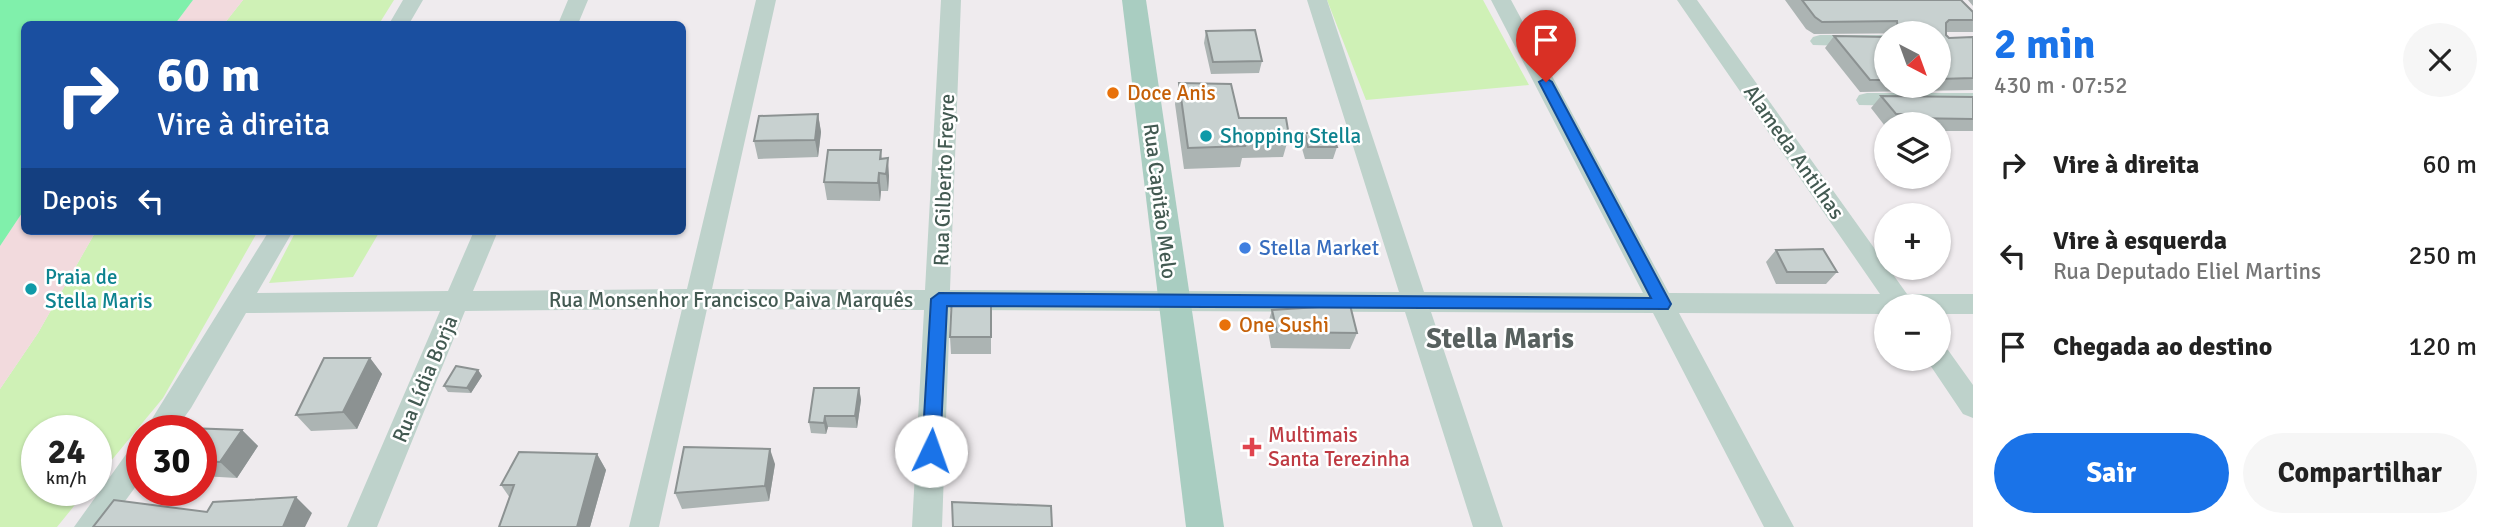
<!DOCTYPE html>
<html lang="pt">
<head>
<meta charset="utf-8">
<style>
	:root { --surface:#fff; --page:#f6f6f6; --text:#222; --muted:#767676; --accent:#1a73e8 }
	body { margin:0; font-family:Signika,sans-serif; background:var(--page); color:var(--text); height:100vh; display:flex; flex-direction:column; font-size:26px; white-space:nowrap }
	* { box-sizing:border-box; margin:0 }
	p { font-size:23px; color:var(--muted) }
	.icon { flex:none; width:38px; height:38px; fill:none; stroke:currentColor; stroke-width:2; stroke-linecap:round; stroke-linejoin:round }
	.map { position:relative; flex:1; overflow:hidden }
	.sheet { display:flex; flex-direction:column; background:var(--surface); width:525px }
	.sheet>* { flex:none }
	.guide { position:absolute; left:21px; top:21px; width:665px; height:214px; border-radius:10px; box-shadow:0 2px 5px #0004; background:#1a4fa0; color:#fff; overflow:hidden }
	.needle { width:46px; rotate:139deg }
	.controls { position:absolute; left:1874px; top:21px; display:grid; gap:14px }
	.controls a { display:grid; place-items:center; width:77px; height:77px; border-radius:50%; background:var(--surface); box-shadow:0 2px 5px #0004; font-size:35px }
	.speed { position:absolute; left:21px; top:415px; display:flex; gap:14px; font-size:35px; font-weight:700; text-align:center }
	.speed>* { display:grid; place-content:center; width:91px; height:91px; border-radius:50%; background:var(--surface); box-shadow:0 2px 5px #0004; line-height:1 }
	.speed small { font-size:18px; font-weight:400 }
	.speed .limit { border:10px solid #d22; background:#fff; color:#111 }
	.pin { position:absolute; display:grid; place-items:center; width:60px; height:60px; color:#fff; margin:-72px -30px; border-radius:50% 50% 50% 0; rotate:-45deg; box-shadow:0 0 7px #0007 }
	.pin .icon { rotate:45deg }
	.me { position:absolute; width:77px; margin:-38px; rotate:3deg; stroke-linejoin:round; filter:drop-shadow(0 0 5px #0008) }
	.turn { display:flex; align-items:center; gap:24px; height:147px; padding:0 21px; font-size:32px }
	.turn .icon { width:91px; height:91px; stroke-width:2.5 }
	.turn b { display:block; font-size:49px; line-height:60px }
	.then { display:flex; align-items:center; height:66px; padding:0 21px; background:#0003; gap:14px; font-size:26px }
	.round { display:grid; place-items:center; flex:none; width:74px; height:74px; border-radius:37px; background:var(--page) }
	.head { display:flex; align-items:center; justify-content:space-between; height:119px; padding:0 21px }
	h1 { font-size:42px; font-weight:700; line-height:52px; color:var(--accent) }
	.primary-button { display:flex; gap:14px; margin-top:auto; padding:14px 21px }
	.primary-button a { flex:1; height:80px; border-radius:42px; background:var(--accent); color:#fff; font-size:28px; font-weight:700; line-height:80px; text-align:center }
	.primary-button a+a { background:var(--page); color:var(--text) }
	ul { padding:0; list-style:none }
	li { display:flex; align-items:center; gap:21px; height:91px; padding:0 21px }
	li div { flex:1 }
	li b { display:block; font-size:26px }
	li em { font-style:normal }
	main { display:flex; flex:1; min-height:0 }
	.map>svg:first-child { display:block }
	.green { fill:#cff1b6 }
	.sand { fill:#f2dadd }
	.water { fill:#80f0ab }
	.lines { fill:none; stroke-linecap:round; stroke-linejoin:round }
	.minor { fill:#bed2cb; fill-rule:evenodd }
	.major { fill:#a9cdc1; fill-rule:evenodd }
	.wall { fill:#acb4b3 }
	.shaded-wall { fill:#8c9292 }
	.building { fill:#c8d1d0; stroke:#8c9292; stroke-width:2 }
	.route { fill:#1a73e8; stroke:#114b97; stroke-width:2 }
	.food-dot { fill:#e8710a; stroke:#fff; stroke-width:2.5 }
	.culture-dot { fill:#0f9aa8; stroke:#fff; stroke-width:2.5 }
	.shop-dot { fill:#3f7fe0; stroke:#fff; stroke-width:2.5 }
	.health-dot { fill:#e0444e; stroke:#fff; stroke-width:2.5 }
	.labels { text-anchor:middle; stroke-width:5; stroke-linejoin:round; paint-order:stroke }
	.food-label { font-size:21px; fill:#c56008; stroke:#fff; text-anchor:start }
	.culture-label { font-size:21px; fill:#0d838f; stroke:#fff; text-anchor:start }
	.street-label { font-size:21px; fill:#435a52; stroke:#fff }
	.shop-label { font-size:21px; fill:#366cbe; stroke:#fff; text-anchor:start }
	.health-label { font-size:21px; fill:#be3a42; stroke:#fff; text-anchor:start }
	.district-label { font-size:28px; font-weight:bold; fill:#58615f; stroke:#fff }
</style>
</head>
<body>
<main>
<div class="map">
<svg width="1973" height="527" viewBox="0 0 1973 527">
	<rect width="100%" height="100%" fill="#efebee"/>
	<!-- green -->
	<path class="green" d="M243 0H394L379 24H224Z
		M1327 0H1483L1529 85 1366 100Z
		M96 231H258L163 398 96 479V430H37V490H87L57 527H0V389L38 333Z
		M296 231H380L353 277 269 283Z"/>
	<!-- sand -->
	<path class="sand" d="M193 0H243L224 24H175Z
		M24 210V231H96L38 333 0 389V246Z"/>
	<!-- water -->
	<path class="water" d="M0 0H193L175 24H24V210L0 246Z"/>
	<g class="lines">
		<!-- minor -->
		<path class="minor" d="M403 0H423L409 24H389Z
			M568 0H588L578 24H558Z
			M756 0H776L712 289 925 290 941 0H961L950 290 1399 292 1307 0H1327L1424 292 1643 293 1491 0H1511L1669 293 1880 294 1677 0H1697L1907 294H1973V314H1939V306H1886V314L1679 313 1794 527H1764L1653 313 1431 312 1503 527H1473L1405 312 950 310 942 527H912L924 310 707 309 659 527H629L682 309 465 311 377 527H347L440 311 246 313 191 408 175 430H145L269 231H293L257 293 448 291 474 231H498L473 291 687 289Z
			M1820 35H1886V47L1813 45 1810 41 1813 37Z
			M1867 93H1973V107L1859 105 1856 100 1859 95Z
			M1939 347 1948 350 1973 385V418L1963 414 1926 359H1939Z
			M142 443V478L106 527H74L132 446Z"/>
		<!-- major -->
		<path class="major" d="M1122 0H1146L1224 527H1186Z"/>
	</g>
	<!-- wall -->
	<path class="wall" d="M1785 0H1961L1973 12V32H1946V35L1949 38 1973 37V90L1860 92 1825 48 1834 36 1886 37V86H1939V33L1814 34 1806 29Z
		M1968 0H1973V6Z
		M1206 31 1262 61 1259 73 1211 74 1204 43Z
		M1179 83 1239 118 1289 136 1283 157 1242 158 1240 167 1184 169 1175 104Z
		M1881 96 1973 97V131H1939V124H1886V126H1885L1871 108Z
		M818 114 821 132 818 157 758 159 754 141Z
		M1305 133 1337 147 1333 159H1305L1301 145Z
		M881 150 882 159 889 176 888 191H881L880 201 827 200 824 182Z
		M1776 250 1837 272 1826 284H1776L1766 262Z
		M991 296V354H951L950 337Z
		M1272 310 1357 333 1350 349 1271 348 1267 326Z
		M370 358 382 374 357 429 311 431 296 415Z
		M478 370 482 376 471 393 448 392 444 386Z
		M859 388 861 400 857 428 828 427 826 434 811 433 809 422Z
		M201 430H242L258 446 237 478 201 476Z
		M597 454 606 470 590 527H499L510 498 501 485Z
		M775 464 769 501 682 509 675 493Z"/>
	<!-- shaded-wall -->
	<path class="shaded-wall" d="M818 114 821 132 818 157 815 140Z
		M888 158 889 176 888 191 886 174Z
		M879 173 881 191 880 201 878 183Z
		M370 358 382 374 357 429 343 412Z
		M478 370 482 376 471 393 467 388Z
		M859 388 861 400 857 428 855 416Z
		M825 416 828 427 826 434 824 423Z
		M242 430 258 446 237 478 220 462Z
		M770 449 775 464 769 501 765 486Z
		M597 454 606 470 590 527H577Z
		M296 497 312 513 305 527H283Z"/>
	<!-- building -->
	<path class="building" d="M1802 0H1961L1973 12V20H1949L1946 23V35L1949 38 1973 37V78L1939 79V33H1898L1897 21 1822 22 1815 17Z
		M1255 30 1262 61 1213 62 1206 31Z
		M1834 36 1886 37V80H1870Z
		M1179 83 1231 84 1239 118H1286L1289 136 1243 137 1245 146 1188 148Z
		M1881 96 1973 97V119L1906 118 1903 114H1896Z
		M818 114 815 140 754 141 759 116Z
		M1305 133H1332L1337 147H1308Z
		M828 150H881L880 159 888 158 886 174 879 173 878 183 824 182Z
		M1823 249 1837 272H1787L1776 250Z
		M952 296H991V337H950Z
		M1350 305 1357 333 1277 332 1272 310Z
		M324 358H370L343 412 296 415Z
		M456 366 478 370 467 388 444 386Z
		M814 388H859L855 416H825L824 423 809 422Z
		M160 427 242 430 220 462 201 461V430H157Z
		M684 447 770 449 765 486 675 493Z
		M519 452 597 454 577 527H499L514 485H501Z
		M296 497 283 527H93L114 500 207 512 213 502Z
		M952 502 1051 506 1052 527H953Z"/>
	<!-- route -->
	<path class="route" d="M1546 78 1552 82 1671 304 1668 309 947 306 940 451 937 457 931 459 924 457 922 451 931 299 939 293 1651 298 1539 82Z"/>
	<!-- markers -->
	<g class="food-dot">
		<circle cx="1113" cy="93" r="7"/>
		<circle cx="1225" cy="325" r="7"/>
	</g>
	<g class="culture-dot">
		<circle cx="1206" cy="136" r="7"/>
		<circle cx="31" cy="289" r="7"/>
	</g>
	<circle class="shop-dot" cx="1245" cy="248" r="7"/>
	<path class="health-dot" d="M1248.5 436.5h7v7h7v7h-7v7h-7v-7h-7v-7h7z"/>
	<g class="labels">
		<!-- food labels -->
		<g class="food-label">
			<text x="1127" y="100">Doce Anis</text>
			<text x="1239" y="332">One Sushi</text>
		</g>
		<!-- culture labels -->
		<g class="culture-label">
			<text x="1220" y="143">Shopping Stella</text>
			<text x="45" y="284">Praia de<tspan x="45" dy="24">Stella Maris</tspan></text>
		</g>
		<!-- street labels -->
		<g class="street-label">
			<text transform="translate(1794 152) rotate(55)" y="7">Alameda Antilhas</text>
			<text transform="translate(944 180) rotate(-88)" y="7">Rua Gilberto Freyre</text>
			<text transform="translate(1160 201) rotate(83)" y="7">Rua Capitão Melo</text>
			<text x="731" y="307">Rua Monsenhor Francisco Paiva Marquês</text>
			<text transform="translate(425 379) rotate(-67)" y="7">Rua Lídia Borja</text>
		</g>
		<!-- shop labels -->
		<g class="shop-label">
			<text x="1259" y="255">Stella Market</text>
		</g>
		<!-- health labels -->
		<g class="health-label">
			<text x="1268" y="442">Multimais<tspan x="1268" dy="24">Santa Terezinha</tspan></text>
		</g>
		<!-- district labels -->
		<g class="district-label">
			<text x="1500" y="348">Stella Maris</text>
		</g>
	</g>
</svg>
<div class="controls">
<a><svg class="needle" viewBox="-14 -14 28 28"><path d="M0-13l5 13h-10z" fill="#e53935"/><path d="M0 13l5-13h-10z" fill="#767676"/></svg></a>
<a><svg class="icon" aria-label="layers" viewBox="0 0 24 24"><path d="M12 4l9 5-9 5-9-5zM3 14l9 5 9-5"/></svg></a>
<a>+</a>
<a>−</a>
</div>
<div class="speed"><div>24<small>km/h</small></div><div class="limit">30</div></div>
<div class="pin" style="left:1546px;top:82px;background:#d93025"><svg class="icon" aria-label="arrive" viewBox="0 0 24 24"><path d="M6 21V4h12l-3 4 3 4H6"/></svg></div>
<svg class="me" style="left:931px;top:451px" viewBox="-20 -20 40 40"><circle r="19" fill="#fff"/><path d="M0-13L10 11 0 6-10 11z" fill="#1a73e8"/></svg>
<div class="guide">
<div class="turn"><svg class="icon" aria-label="right" viewBox="0 0 24 24"><path d="M7 20v-9h11M14 6l5 5-5 5"/></svg><div><b>60 m</b>Vire à direita</div></div>
<div class="then">Depois<svg class="icon" aria-label="left" viewBox="0 0 24 24"><path d="M17 20v-9H6M10 6l-5 5 5 5"/></svg></div>
</div>
</div>
<section class="sheet">
<div class="head"><div><h1>2 min</h1><p>430 m · 07:52</p></div><a class="round"><svg class="icon" aria-label="close" viewBox="0 0 24 24"><path d="M6 6l12 12M18 6L6 18"/></svg></a></div>
<ul>
<li><svg class="icon" aria-label="right" viewBox="0 0 24 24"><path d="M7 20v-9h11M14 6l5 5-5 5"/></svg><div><b>Vire à direita</b></div><em>60 m</em></li>
<li><svg class="icon" aria-label="left" viewBox="0 0 24 24"><path d="M17 20v-9H6M10 6l-5 5 5 5"/></svg><div><b>Vire à esquerda</b><p>Rua Deputado Eliel Martins</p></div><em>250 m</em></li>
<li><svg class="icon" aria-label="arrive" viewBox="0 0 24 24"><path d="M6 21V4h12l-3 4 3 4H6"/></svg><div><b>Chegada ao destino</b></div><em>120 m</em></li>
</ul>
<div class="primary-button"><a>Sair</a><a>Compartilhar</a></div>
</section>
</main>
</body>
</html>
